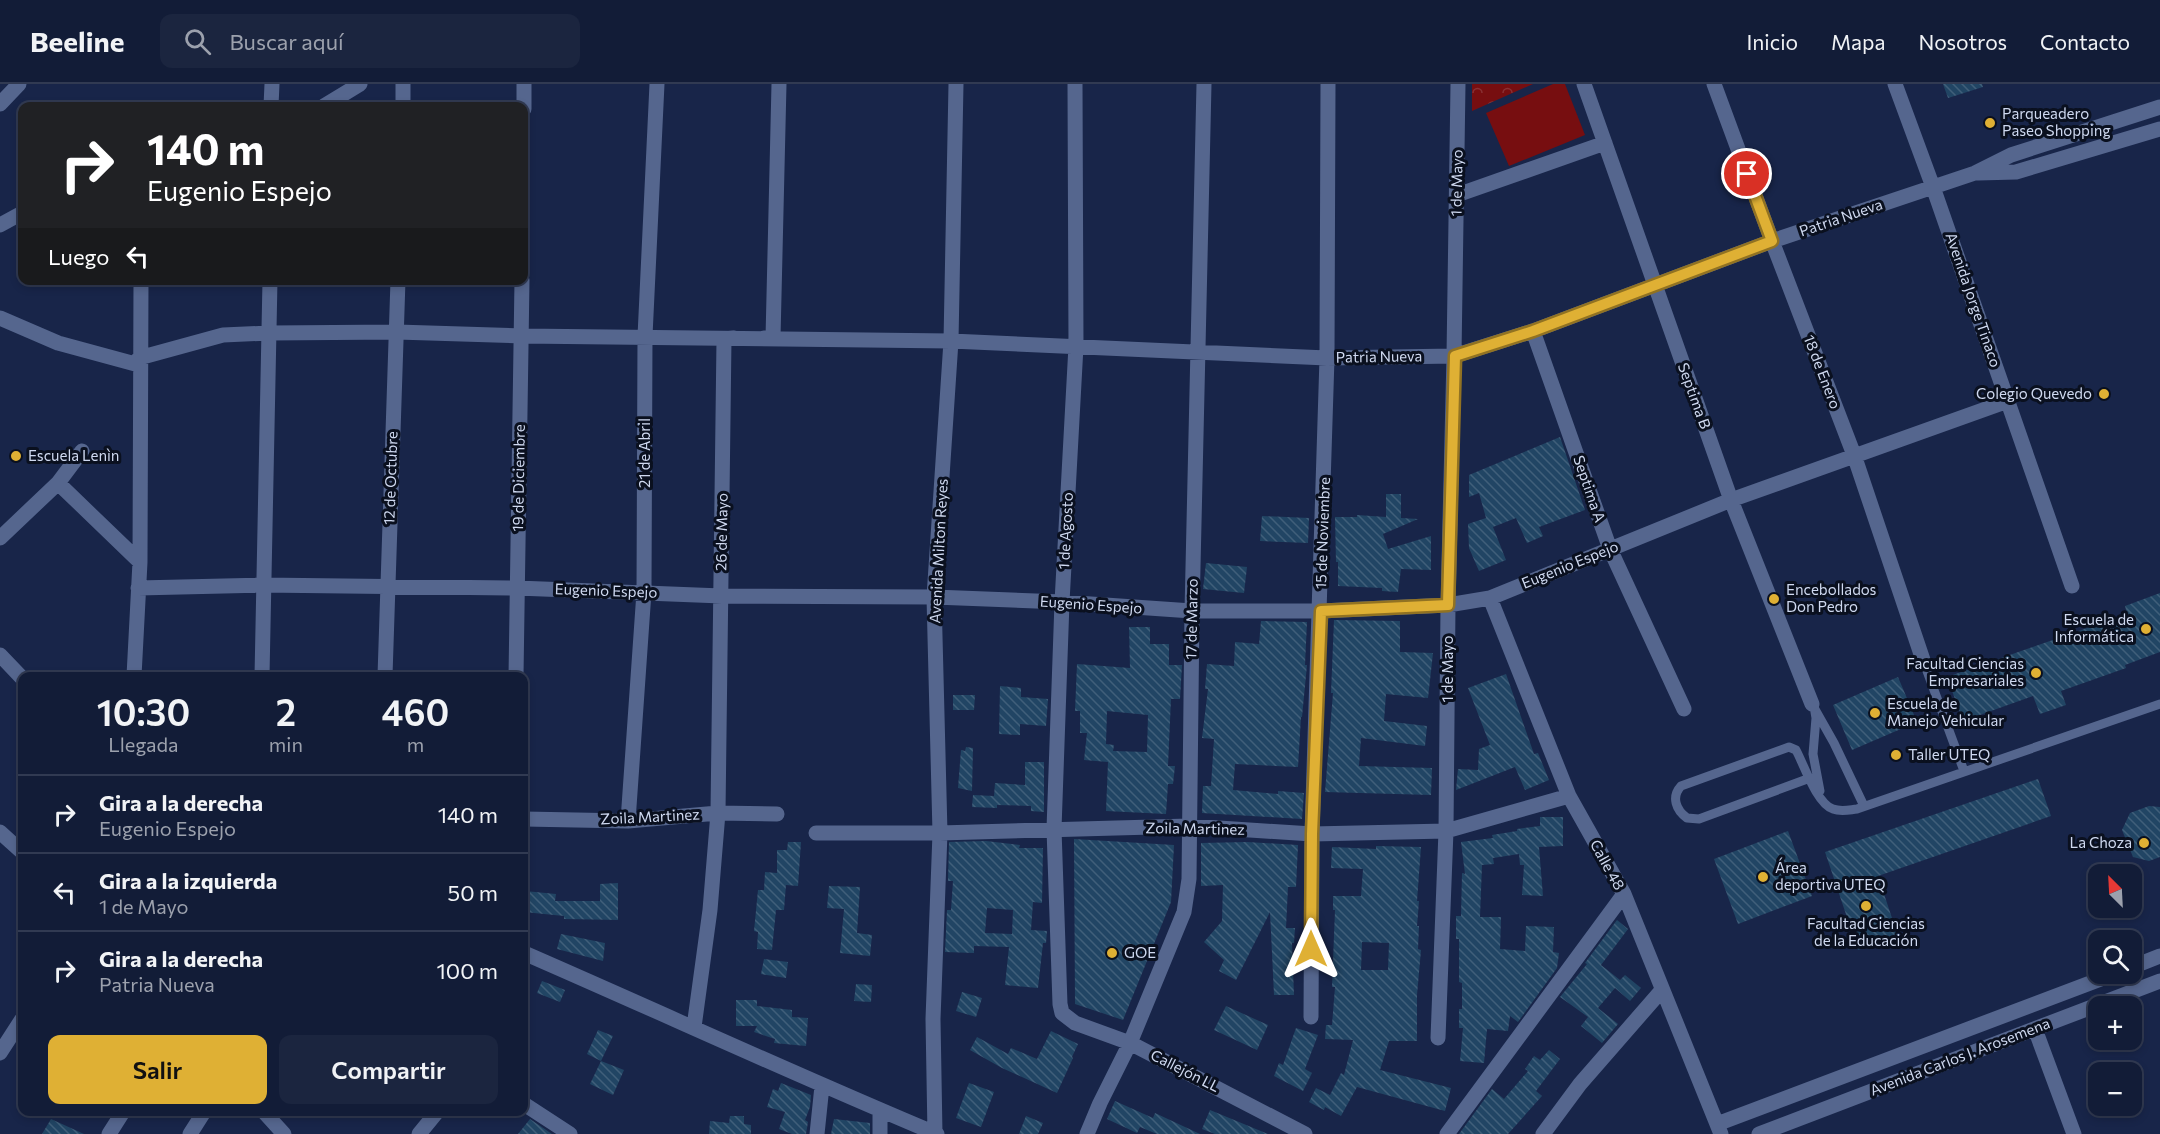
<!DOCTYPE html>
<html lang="es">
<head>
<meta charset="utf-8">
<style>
	:root { --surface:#121c37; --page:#1b253f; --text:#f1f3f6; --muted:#9ca1ad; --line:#313a52; --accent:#dfb034 }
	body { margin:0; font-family:Commissioner,sans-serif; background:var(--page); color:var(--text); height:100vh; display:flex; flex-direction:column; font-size:22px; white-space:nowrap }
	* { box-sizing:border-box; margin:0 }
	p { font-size:20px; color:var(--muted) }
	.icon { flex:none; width:33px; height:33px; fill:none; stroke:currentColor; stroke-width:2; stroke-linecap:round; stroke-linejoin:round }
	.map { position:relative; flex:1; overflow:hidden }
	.details { position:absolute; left:18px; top:588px; width:510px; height:444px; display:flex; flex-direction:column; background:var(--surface); border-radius:12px; box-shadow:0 3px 9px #0003,0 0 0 2px var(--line) }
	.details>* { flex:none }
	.hud { position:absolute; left:18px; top:18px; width:510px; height:183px; border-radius:12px; box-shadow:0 3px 9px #0003,0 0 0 2px var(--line); background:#202124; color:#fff; overflow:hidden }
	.needle { width:39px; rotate:336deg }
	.buttons { position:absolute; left:2088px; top:780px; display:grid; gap:12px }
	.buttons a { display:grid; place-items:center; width:54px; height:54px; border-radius:12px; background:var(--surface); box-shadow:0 3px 9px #0003,0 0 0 2px var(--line); font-size:30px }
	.pin { position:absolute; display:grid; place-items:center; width:51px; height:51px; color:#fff; margin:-26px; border:3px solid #fff; border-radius:50%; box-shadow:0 2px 6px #0007 }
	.me { position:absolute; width:66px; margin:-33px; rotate:0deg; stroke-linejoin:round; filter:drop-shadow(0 0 4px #0008) }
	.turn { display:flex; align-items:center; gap:21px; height:126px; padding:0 30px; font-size:27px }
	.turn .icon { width:78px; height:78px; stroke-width:2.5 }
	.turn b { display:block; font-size:42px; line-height:51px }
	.then { display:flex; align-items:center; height:57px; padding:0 30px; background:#0003; gap:12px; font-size:22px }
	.eta { display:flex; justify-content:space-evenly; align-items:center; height:102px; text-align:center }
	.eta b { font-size:36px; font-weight:600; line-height:42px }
	.button { display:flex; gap:12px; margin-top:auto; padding:12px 30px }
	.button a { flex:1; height:69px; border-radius:12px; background:var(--accent); color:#111; font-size:24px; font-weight:600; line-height:69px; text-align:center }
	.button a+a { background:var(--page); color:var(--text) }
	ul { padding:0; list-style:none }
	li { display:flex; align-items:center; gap:18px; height:78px; padding:0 30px; border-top:2px solid var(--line) }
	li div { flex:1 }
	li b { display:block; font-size:22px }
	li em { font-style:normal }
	header { display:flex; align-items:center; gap:36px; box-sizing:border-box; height:84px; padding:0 30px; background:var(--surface); border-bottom:2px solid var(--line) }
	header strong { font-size:28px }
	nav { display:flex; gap:33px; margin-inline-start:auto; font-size:21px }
	.search { width:420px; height:54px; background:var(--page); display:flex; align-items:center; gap:15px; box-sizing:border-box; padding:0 21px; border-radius:12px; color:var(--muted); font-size:22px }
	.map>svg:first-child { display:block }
	.park { fill:url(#park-crowns) }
	.pitch { fill:#770e10 }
	.building { fill:url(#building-back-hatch); fill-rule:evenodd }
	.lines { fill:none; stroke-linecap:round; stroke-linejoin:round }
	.service { stroke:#55668e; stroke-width:9 }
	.minor { stroke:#55668e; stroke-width:15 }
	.route-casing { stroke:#917222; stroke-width:15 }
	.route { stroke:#dfb034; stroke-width:10 }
	.poi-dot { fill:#dfb034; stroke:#0a101f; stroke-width:2 }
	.labels { text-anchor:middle; stroke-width:6; stroke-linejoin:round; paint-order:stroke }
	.poi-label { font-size:15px; fill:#cfd9f0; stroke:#0a101f; text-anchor:start }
	.street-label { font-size:15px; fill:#cfd9f0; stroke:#0a101f }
</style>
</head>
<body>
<header>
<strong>Beeline</strong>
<div class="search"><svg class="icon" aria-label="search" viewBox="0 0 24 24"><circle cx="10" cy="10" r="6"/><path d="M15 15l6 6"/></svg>Buscar aquí</div>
<nav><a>Inicio</a><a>Mapa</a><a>Nosotros</a><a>Contacto</a></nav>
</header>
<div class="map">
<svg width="2160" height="1050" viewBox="0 0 2160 1050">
	<defs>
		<pattern id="park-crowns" width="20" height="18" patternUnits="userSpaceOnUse" patternTransform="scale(1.5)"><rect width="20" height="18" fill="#770e10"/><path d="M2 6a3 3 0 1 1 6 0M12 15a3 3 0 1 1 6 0" fill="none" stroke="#893033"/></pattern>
		<pattern id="building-back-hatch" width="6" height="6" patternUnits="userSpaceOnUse" patternTransform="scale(1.5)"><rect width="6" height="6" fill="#214564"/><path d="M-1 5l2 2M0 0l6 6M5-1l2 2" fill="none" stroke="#405f7a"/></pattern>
	</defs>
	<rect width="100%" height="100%" fill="#182549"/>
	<!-- park -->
	<path class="park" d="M1472 0H1533L1472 27Z"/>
	<!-- pitch -->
	<path class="pitch" d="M1553 0H1565L1585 51 1509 82 1486 29Z"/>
	<!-- building -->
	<path class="building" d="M1943 0H1982L1983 3 1948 14Z
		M1560 353 1585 426 1539 443 1543 452 1527 459 1516 434 1493 443 1506 476 1479 487 1469 464 1468 440 1486 434 1479 409 1469 413V391Z
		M1386 410H1401V434L1418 435 1383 450 1388 465 1431 452V486L1401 485 1398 508 1382 507V504L1338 502V478H1336L1335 433H1357V431L1386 433Z
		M1262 432 1309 434 1308 459 1260 457Z
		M1206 479 1247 483 1244 509 1203 505Z
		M2160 509V568L2125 581 2126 584 2061 607 2066 621 2040 630 2033 612 1963 637 1947 593 2127 530 2125 522Z
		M1334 536 1400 537V568L1433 569 1428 614 1386 610 1384 637 1427 642 1425 662 1361 654 1359 682 1432 684 1431 711 1325 708 1333 609H1331Z
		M1261 537 1307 538 1305 581H1307L1302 633H1301L1298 683 1235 680 1233 706 1278 710V707L1304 709 1302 735 1202 729 1203 702H1211L1214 655 1202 654 1208 605H1205L1207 580 1234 582 1235 558 1259 560Z
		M1129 543H1150V560H1169V581H1182L1180 615H1171L1168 682H1175L1173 700H1168L1166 730 1106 727 1108 678 1084 676 1087 649H1080V627H1075L1077 580 1130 584ZM1107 627 1148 631 1147 668 1113 667 1114 661 1106 660Z
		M1506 590 1534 670 1538 669 1549 696 1525 706 1515 683 1456 706 1458 685 1478 686 1479 665 1490 661 1468 604Z
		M1898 593 1917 638 1852 666 1833 621Z
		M1000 602 1021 604V613L1048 615 1046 642 1020 640V651L999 650Z
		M953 611H975L974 626H953Z
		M966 663 973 664 972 707 958 704 961 666 965 667Z
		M1025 678H1044V728L1031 727V722L997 721V724L972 723 973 711 994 712 995 699 1025 701Z
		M2038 695 2051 732 1878 792 1898 852 1858 866 1825 768Z
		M2149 722 2160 723V773L2149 777 2133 773 2122 746 2130 729Z
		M1540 733H1563V762L1539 763 1543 812 1522 811 1524 781H1520L1519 770 1493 774 1494 780 1482 781 1480 833H1501L1500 865 1525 867 1526 842 1554 843 1553 868 1559 869 1557 884 1518 938 1510 932 1508 947 1487 945 1484 979 1460 977 1463 944H1459V925H1462V899L1459 898V855H1456V832H1461L1462 789 1465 790 1461 758 1493 754 1492 751 1517 747V745L1540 742Z
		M1788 747 1812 812 1738 840 1714 775Z
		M1074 755 1174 761 1171 818 1123 936 1075 920Z
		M986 757 1020 761 1019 764H1043L1042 819 1033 818 1031 846 1047 847 1046 859H1043L1038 904 1005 901 1009 863 974 862V869L945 868 947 826H951L953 797H948L949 758ZM987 824 1013 826 1012 850 985 849Z
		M788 758H801L798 802 786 801 784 826H776L772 866 757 865 758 848 754 847 758 806H764L765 788 777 789V766H787Z
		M1247 758 1298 761 1296 803H1288L1286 844H1295L1294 859H1292L1294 911H1274L1270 828 1236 896 1219 887 1224 876 1204 858 1222 837 1223 801 1201 802V759Z
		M1376 762 1421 763 1417 817H1419L1417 842H1419L1418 865 1421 866 1417 911V957H1389L1380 986 1451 1004 1445 1027 1357 1003 1341 1032 1325 1023 1324 1026 1309 1018 1316 1004 1330 1011 1341 989 1344 991 1353 956 1325 955 1326 941H1332L1335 903H1332L1335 826H1333V812H1361L1363 785 1331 784 1332 763 1376 765ZM1362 858 1389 859 1388 886H1361Z
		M618 799V836L564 835V832L524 828 525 807 556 810 555 817H600V800Z
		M829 802 860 803 857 849 872 851 870 872 840 869 844 825 827 824Z
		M1617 836 1628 845 1601 881 1620 896 1625 891 1641 904 1630 917 1615 904 1598 924 1618 940 1602 959 1581 942 1588 933 1560 913 1587 880 1585 879Z
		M561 850 605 859 603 877 557 865Z
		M764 875 788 878 786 894 761 890Z
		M542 897 565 906 560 918 537 909Z
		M856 900 872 901 871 918 854 917Z
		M962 908 982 914 976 933 956 927Z
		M736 916H757V922L792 926V933L808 934 806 962 774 959 775 955 754 948 757 942H736Z
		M1226 922 1268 941 1257 966 1214 946Z
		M1296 944 1318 951 1305 985 1312 989 1303 1007 1274 992 1279 979 1283 981Z
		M598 946 613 952 601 977 587 970Z
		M1051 947 1078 960 1072 973 1073 974 1057 1009 1002 984 970 966 977 953 1008 970 1011 964 1037 975Z
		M1549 966 1560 975 1536 1007 1542 1012 1508 1050H1459L1492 1005 1504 1015 1528 987 1525 985 1534 972 1540 976Z
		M601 977 624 986 613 1011 590 1000Z
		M781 999 811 1011 810 1023 805 1036 808 1038 806 1050H792L779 1045 785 1028 767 1023 773 1005 778 1007Z
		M969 999 994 1008 981 1043 956 1034Z
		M1115 1017 1153 1034 1155 1029 1200 1050H1157L1140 1043 1137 1049 1107 1035Z
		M1210 1026 1268 1050H1215L1202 1045Z
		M730 1032H744V1040L751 1041V1050H709L710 1037 729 1039Z
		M1026 1032 1043 1039 1038 1050H1019Z
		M51 1035 84 1050H42Z
		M530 1035 552 1050H518Z
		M834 1035 870 1039V1050H831Z"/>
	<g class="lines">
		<!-- service -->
		<path class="service" d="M1924 579 1964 687
			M1812 620 1834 659 1864 722
			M1815 628 1816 634 1813 670 1820 707
			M1810 694 1699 735 1687 734C1676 726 1671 713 1681 702L1789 663 1796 666C1804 681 1817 720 1833 725 1841 728 1848 726 1857 725L2160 620"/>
		<!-- minor -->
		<path class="minor" d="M1075 0 1076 262 1062 518 1054 745 1060 920 1062 929 1075 939 1130 959 1305 1050
			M1584 0 1731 416 1812 620
			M1714 0 1772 157 1854 371 1924 579
			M1895 0 1933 103 2072 502
			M0 20 19 0
			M271 22 272 0
			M324 22 360 0
			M403 22V0
			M524 25V0
			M1978 89 2016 88 2160 45
			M1457 111 1605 59
			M0 141 22 129
			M0 234 58 259 139 281
			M1533 247 1610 465 1684 625
			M764 254H773L779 0
			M139 274 223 251 270 249 397 248 522 252 951 257 1327 274 1454 272 1533 247 1772 157 1975 89 2011 71 2160 23
			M58 399 140 478
			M0 454 58 399 82 367
			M138 504 262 501 517 504 722 512 934 513 1062 518 1192 527H1321L1448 521 1490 514 1731 416 2008 317
			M1490 514 1569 712 1624 810 1721 1050
			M0 571 22 594
			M134 592 140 478 141 196
			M262 592 270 196
			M385 592 398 196
			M516 592 522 196
			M524 735 628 737 718 729 777 730
			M628 737 644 508 645 252 657 0
			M0 748 22 768
			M816 749H940L1189 742 1312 750 1446 747 1569 712
			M524 869C662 929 798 992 937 1050
			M2132 883 2160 872
			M1311 933 1312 750 1327 274 1328 0
			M694 943 710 826 718 729 724 255 734 254
			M2035 945 2074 1050
			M1438 954 1446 747 1448 521 1454 272 1458 0
			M0 969 22 935
			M524 1020 570 1050
			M880 1027V1050
			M264 1028 284 1050
			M1717 1040 2114 890
			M109 1050 123 1028
			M190 1050 204 1028
			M419 1050 437 1028
			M817 1050 822 1002
			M935 1050 933 935 940 749 934 513 951 257 956 0
			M1087 1050 1100 1019 1130 959 1184 828 1189 795 1192 527 1204 0
			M1447 1050 1624 810
			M1543 1050 1580 1000 1662 906
			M1759 1050 2160 897"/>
	</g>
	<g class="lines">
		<defs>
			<path id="route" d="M1311 865 1312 750 1321 527 1448 521 1455 272 1533 247 1772 157 1747 90"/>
		</defs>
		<!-- route casing -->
		<use href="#route" class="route-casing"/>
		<!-- route -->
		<use href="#route" class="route"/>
	</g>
	<!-- markers -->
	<g class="poi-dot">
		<circle cx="1990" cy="39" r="6"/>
		<circle cx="2104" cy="310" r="6"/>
		<circle cx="16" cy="372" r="6"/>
		<circle cx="1774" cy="515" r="6"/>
		<circle cx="2146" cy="545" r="6"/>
		<circle cx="2036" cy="589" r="6"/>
		<circle cx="1875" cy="629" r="6"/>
		<circle cx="1896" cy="671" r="6"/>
		<circle cx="2144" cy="759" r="6"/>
		<circle cx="1763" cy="793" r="6"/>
		<circle cx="1866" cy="822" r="6"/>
		<circle cx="1112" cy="869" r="6"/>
	</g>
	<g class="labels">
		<!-- poi labels -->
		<g class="poi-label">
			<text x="2002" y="35">Parqueadero<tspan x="2002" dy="17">Paseo Shopping</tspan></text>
			<text x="2092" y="315" text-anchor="end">Colegio Quevedo</text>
			<text x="28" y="377">Escuela Lenìn</text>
			<text x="1786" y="511">Encebollados<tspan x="1786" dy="17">Don Pedro</tspan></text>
			<text x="2134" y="541" text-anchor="end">Escuela de<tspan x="2134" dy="17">Informática</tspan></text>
			<text x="2024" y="585" text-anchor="end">Facultad Ciencias<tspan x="2024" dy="17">Empresariales</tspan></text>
			<text x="1887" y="625">Escuela de<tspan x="1887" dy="17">Manejo Vehicular</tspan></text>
			<text x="1908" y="676">Taller UTEQ</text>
			<text x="2132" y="764" text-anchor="end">La Choza</text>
			<text x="1775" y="789">Área<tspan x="1775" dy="17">deportiva UTEQ</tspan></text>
			<text x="1866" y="845" text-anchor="middle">Facultad Ciencias<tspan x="1866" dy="17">de la Educación</tspan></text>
			<text x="1124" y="874">GOE</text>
		</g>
		<!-- street labels -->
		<g class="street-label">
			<text transform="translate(1457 99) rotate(-89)" y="5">1 de Mayo</text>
			<text transform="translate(1841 134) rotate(-19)" y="5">Patria Nueva</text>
			<text transform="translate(1973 216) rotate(71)" y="5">Avenida Jorge Tinaco</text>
			<text transform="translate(1379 273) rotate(-1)" y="5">Patria Nueva</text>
			<text transform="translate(1822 288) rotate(69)" y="5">18 de Enero</text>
			<text transform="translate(1694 312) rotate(70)" y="5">Septima B</text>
			<text transform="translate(645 369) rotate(-90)" y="5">21 de Abril</text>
			<text transform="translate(391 394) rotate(-88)" y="5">12 de Octubre</text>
			<text transform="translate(519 394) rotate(-89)" y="5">19 de Diciembre</text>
			<text transform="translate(1589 405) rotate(71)" y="5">Septima A</text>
			<text transform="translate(1066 447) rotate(-87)" y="5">1 de Agosto</text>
			<text transform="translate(722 448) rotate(-89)" y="5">26 de Mayo</text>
			<text transform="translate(1323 449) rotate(-88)" y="5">15 de Noviembre</text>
			<text transform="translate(939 467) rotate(-87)" y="5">Avenida Milton Reyes</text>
			<text transform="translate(1570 481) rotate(-22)" y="5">Eugenio Espejo</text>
			<text transform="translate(606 507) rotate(2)" y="5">Eugenio Espejo</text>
			<text transform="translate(1091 521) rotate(4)" y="5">Eugenio Espejo</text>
			<text transform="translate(1192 535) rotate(-89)" y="5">17 de Marzo</text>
			<text transform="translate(1448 585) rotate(-90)" y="5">1 de Mayo</text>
			<text transform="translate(650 733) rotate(-3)" y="5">Zoila Martinez</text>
			<text transform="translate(1195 745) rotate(1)" y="5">Zoila Martinez</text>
			<text transform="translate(1607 781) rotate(61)" y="5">Calle 48</text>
			<text transform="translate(1960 973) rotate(-21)" y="5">Avenida Carlos J. Arosemena</text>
			<text transform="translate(1185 987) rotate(27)" y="5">Callejón LL</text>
		</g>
	</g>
</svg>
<div class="buttons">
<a><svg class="needle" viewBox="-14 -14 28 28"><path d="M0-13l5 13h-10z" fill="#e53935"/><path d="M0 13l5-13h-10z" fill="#9ca1ad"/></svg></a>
<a><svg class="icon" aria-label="search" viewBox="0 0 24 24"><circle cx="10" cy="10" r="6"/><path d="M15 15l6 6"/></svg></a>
<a>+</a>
<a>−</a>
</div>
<div class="pin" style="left:1747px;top:90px;background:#d93025"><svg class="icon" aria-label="arrive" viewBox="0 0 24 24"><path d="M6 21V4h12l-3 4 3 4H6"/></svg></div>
<svg class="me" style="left:1311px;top:865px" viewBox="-20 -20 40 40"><path d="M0-17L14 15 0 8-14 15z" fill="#dfb034" stroke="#fff" stroke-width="4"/></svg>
<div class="hud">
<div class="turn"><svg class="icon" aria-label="right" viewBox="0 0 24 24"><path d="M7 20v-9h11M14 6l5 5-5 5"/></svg><div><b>140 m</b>Eugenio Espejo</div></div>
<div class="then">Luego<svg class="icon" aria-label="left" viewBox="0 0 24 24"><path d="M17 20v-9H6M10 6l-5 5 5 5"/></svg></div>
</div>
<section class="details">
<div class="eta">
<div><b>10:30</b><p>Llegada</p></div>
<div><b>2</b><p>min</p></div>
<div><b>460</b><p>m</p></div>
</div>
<ul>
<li><svg class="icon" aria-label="right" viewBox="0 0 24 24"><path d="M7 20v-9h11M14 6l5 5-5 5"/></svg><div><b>Gira a la derecha</b><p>Eugenio Espejo</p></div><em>140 m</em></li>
<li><svg class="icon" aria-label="left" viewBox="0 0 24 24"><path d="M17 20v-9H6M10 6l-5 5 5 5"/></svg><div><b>Gira a la izquierda</b><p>1 de Mayo</p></div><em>50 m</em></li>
<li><svg class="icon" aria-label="right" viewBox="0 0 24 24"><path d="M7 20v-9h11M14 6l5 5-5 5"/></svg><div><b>Gira a la derecha</b><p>Patria Nueva</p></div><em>100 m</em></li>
</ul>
<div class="button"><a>Salir</a><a>Compartir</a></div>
</section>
</div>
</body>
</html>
